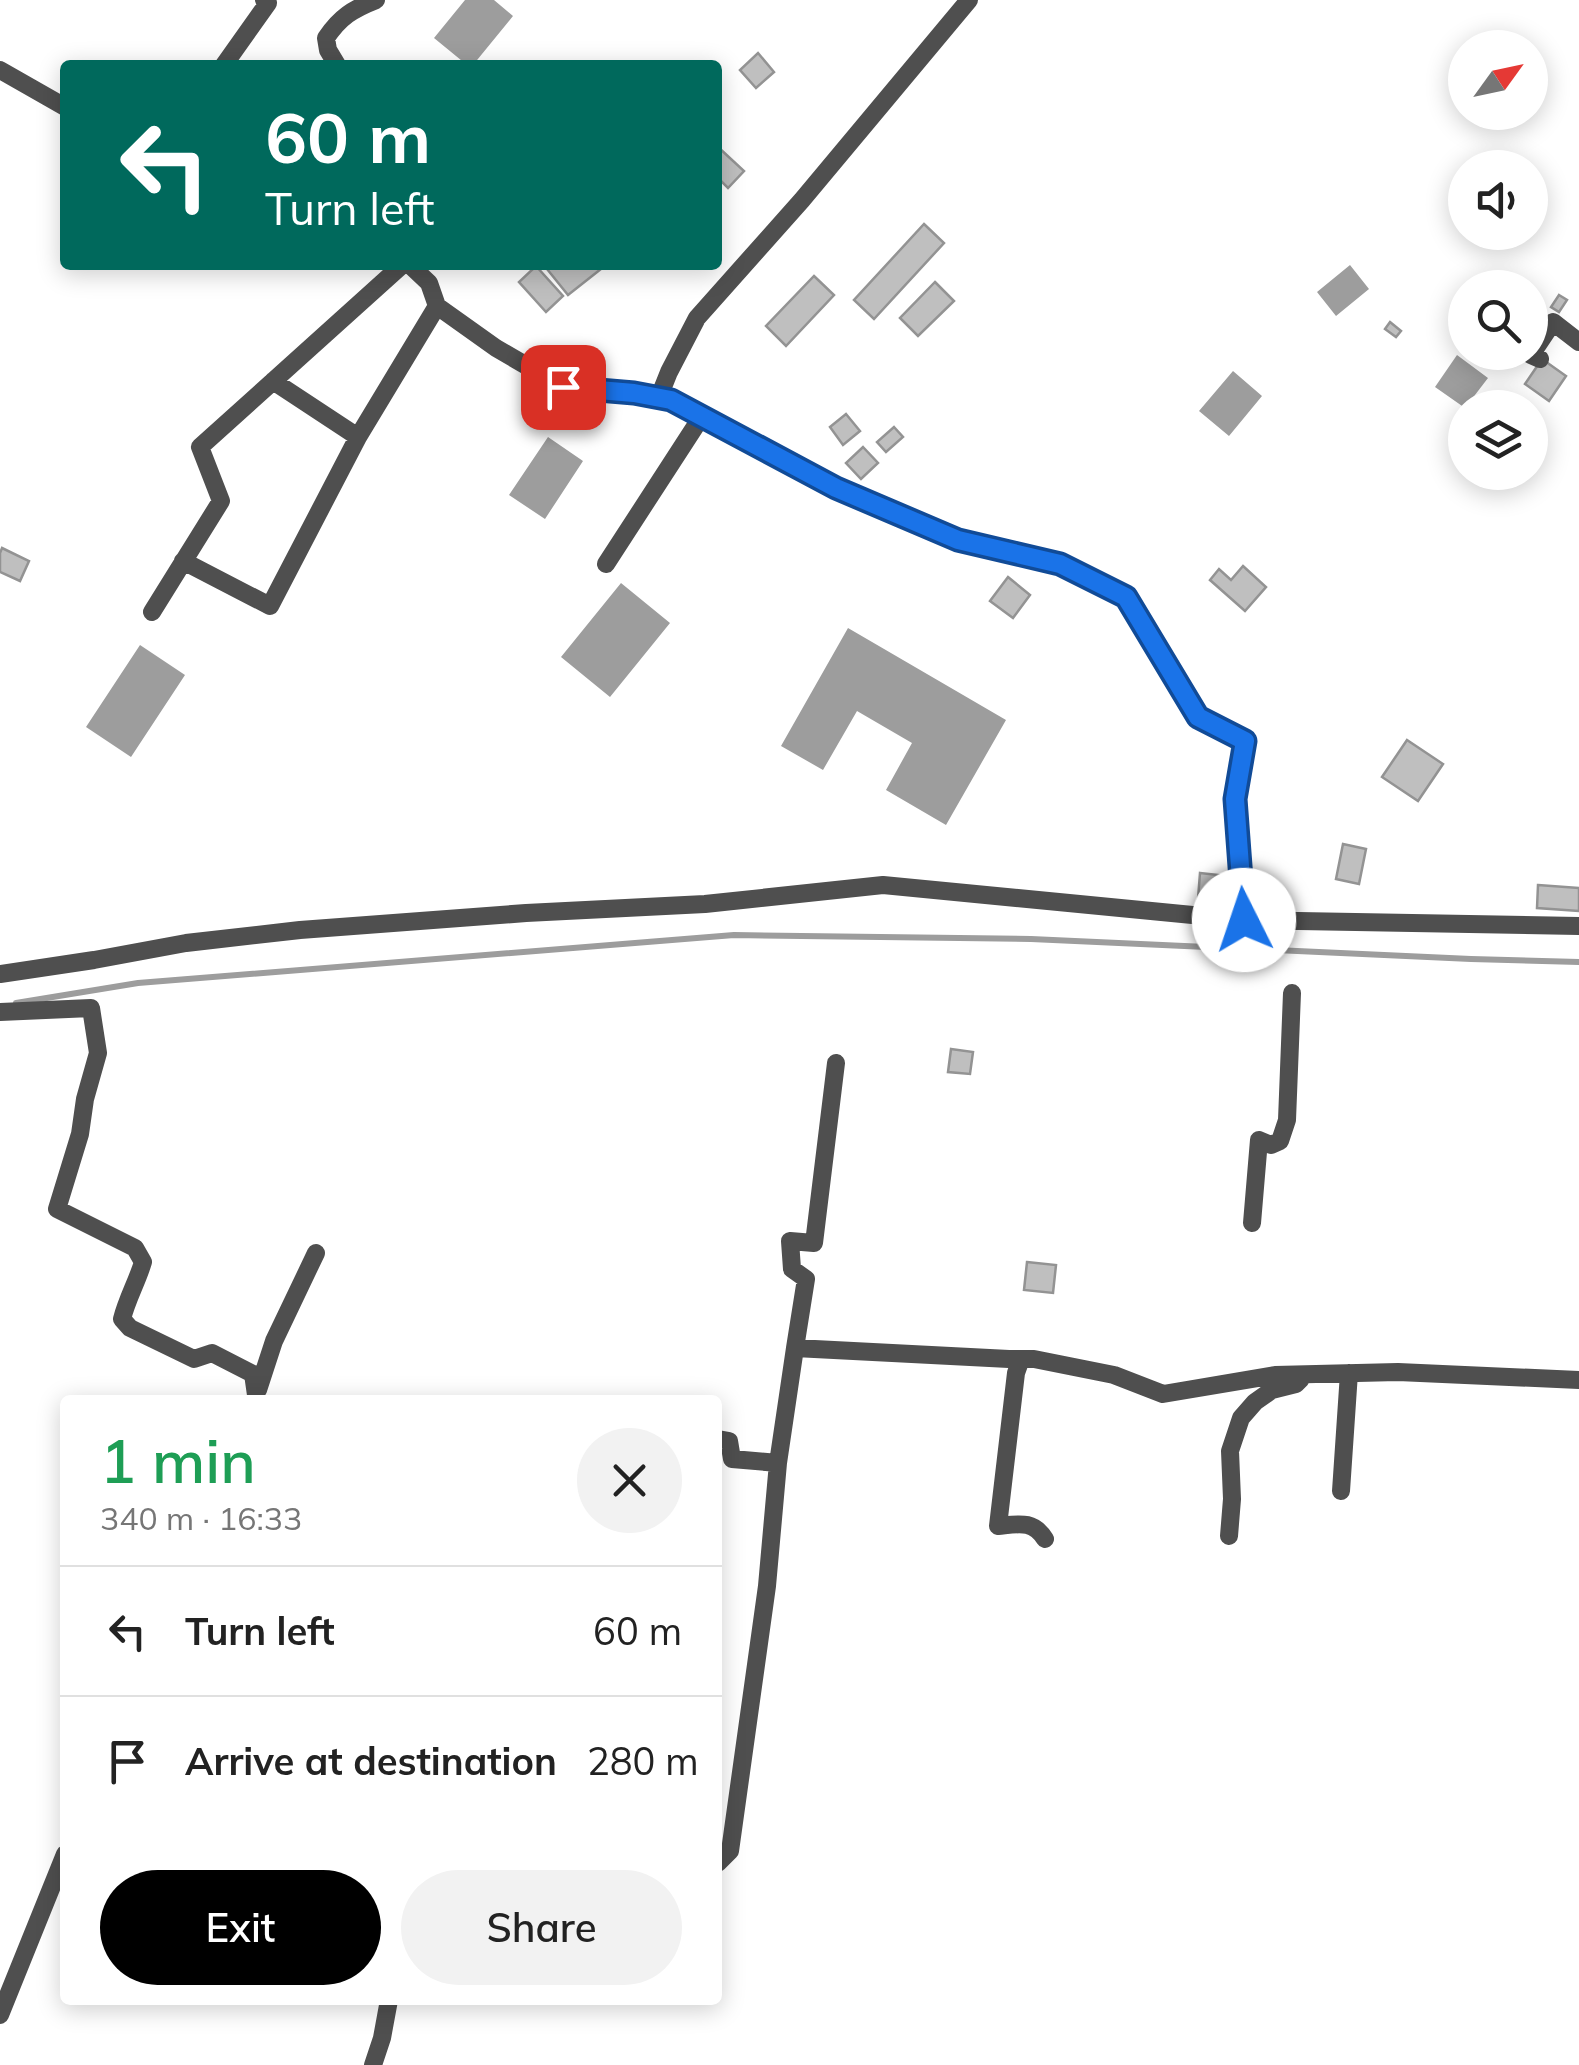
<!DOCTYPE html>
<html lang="en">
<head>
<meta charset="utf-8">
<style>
	:root { --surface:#fff; --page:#f2f2f2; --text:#222; --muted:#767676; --line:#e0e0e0; --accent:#000 }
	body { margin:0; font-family:Mulish,sans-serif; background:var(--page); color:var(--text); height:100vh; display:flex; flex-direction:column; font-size:38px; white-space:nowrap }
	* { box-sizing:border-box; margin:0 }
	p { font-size:32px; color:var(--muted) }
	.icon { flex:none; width:55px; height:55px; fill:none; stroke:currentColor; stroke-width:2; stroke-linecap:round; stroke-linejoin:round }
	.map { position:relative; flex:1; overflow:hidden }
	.details { position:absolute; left:60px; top:1395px; width:662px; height:610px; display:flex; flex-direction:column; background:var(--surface); border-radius:10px; box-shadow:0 5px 25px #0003 }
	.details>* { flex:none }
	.top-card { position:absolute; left:60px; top:60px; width:662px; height:210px; border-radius:10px; box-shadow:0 5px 25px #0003; background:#00695c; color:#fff; overflow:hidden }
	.needle { width:65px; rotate:57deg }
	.controls { position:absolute; left:1448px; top:30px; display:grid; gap:20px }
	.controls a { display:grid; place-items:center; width:100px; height:100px; border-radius:50%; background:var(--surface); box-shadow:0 5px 25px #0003; font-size:50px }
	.pin { position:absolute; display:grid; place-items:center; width:85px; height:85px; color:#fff; margin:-42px; border-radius:20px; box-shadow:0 5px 15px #0006 }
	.me { position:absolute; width:110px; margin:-55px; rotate:356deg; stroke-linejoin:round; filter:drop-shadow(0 0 8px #0008) }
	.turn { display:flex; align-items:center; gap:35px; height:210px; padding:0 40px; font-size:45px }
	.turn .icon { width:130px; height:130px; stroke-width:2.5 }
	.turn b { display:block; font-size:70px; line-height:85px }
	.round { display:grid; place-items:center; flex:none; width:105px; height:105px; border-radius:52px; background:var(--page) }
	.headline { display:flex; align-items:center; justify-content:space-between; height:170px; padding:0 40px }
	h1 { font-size:60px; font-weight:600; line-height:75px; color:#1e9e55 }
	.primary-button { display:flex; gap:20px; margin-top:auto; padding:20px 40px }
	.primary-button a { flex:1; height:115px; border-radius:60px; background:var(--accent); color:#fff; font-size:40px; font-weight:600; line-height:115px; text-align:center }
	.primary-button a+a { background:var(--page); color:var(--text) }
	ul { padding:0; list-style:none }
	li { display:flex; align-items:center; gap:30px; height:130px; padding:0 40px; border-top:2px solid var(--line) }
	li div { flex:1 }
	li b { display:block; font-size:38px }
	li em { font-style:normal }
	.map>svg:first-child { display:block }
	.water { fill:#9d9d9d }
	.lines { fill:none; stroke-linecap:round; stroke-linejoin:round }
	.stream { stroke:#9d9d9d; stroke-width:6 }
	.building { fill:#bfbfbf; stroke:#939393; stroke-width:2.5 }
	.minor { stroke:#4f4f4f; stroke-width:18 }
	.route-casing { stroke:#114b97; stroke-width:25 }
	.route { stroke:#1a73e8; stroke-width:18 }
</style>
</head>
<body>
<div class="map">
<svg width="1579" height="2065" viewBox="0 0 1579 2065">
	<rect width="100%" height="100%" fill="#fff"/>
	<!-- water -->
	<path class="water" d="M465 0H494L513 16 473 65H467L434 38Z
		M1350 265 1369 289 1336 316 1317 292Z
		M1457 355 1488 378 1465 408 1435 387Z
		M1233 371 1262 396 1229 436 1199 411Z
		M548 437 583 461 545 519 509 495Z
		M621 583 670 623 610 697 561 657Z
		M848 628 1006 720 946 825 886 790 912 743 857 711 823 770 781 746Z
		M140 645 185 675 131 757 86 727Z"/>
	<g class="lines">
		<!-- stream -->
		<path class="stream" d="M16 1003 138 983 734 935 1031 939 1471 959 1579 962"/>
	</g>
	<!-- building -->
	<path class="building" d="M758 53 774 72 756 88 740 70Z
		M718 147 744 171 728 188 718 178Z
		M924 224 944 243 874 319 854 300Z
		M552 265H606L568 295 547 269Z
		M536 266 563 296 546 312 519 282Z
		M814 276 834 295 786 346 766 326Z
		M935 282 954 301 918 336 900 318Z
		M1559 295 1567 300 1559 312 1551 307Z
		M1390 322 1401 331 1396 337 1385 329Z
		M1542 359 1566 376 1549 401 1525 384Z
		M846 414 860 431 843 445 830 427Z
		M894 427 903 437 886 452 877 442Z
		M863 447 878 463 861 479 846 463Z
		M2 548 29 561 20 581 0 572V553Z
		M1243 566 1266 587 1245 611 1210 580 1219 569 1231 580Z
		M1008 577 1030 595 1013 618 990 601Z
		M1407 740 1443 764 1418 801 1382 777Z
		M1343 844 1366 849 1359 884 1336 879Z
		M1200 873 1228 876 1226 902 1198 899Z
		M1538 885 1579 888V911L1537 908Z
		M951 1049 973 1052 970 1074 948 1072Z
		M1027 1262 1056 1265 1053 1293 1024 1290Z"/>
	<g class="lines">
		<!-- minor -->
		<path class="minor" d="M224 65 268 3 264 0
			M337 65 328 50 326 38C340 17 353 9 376 0
			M0 70 65 107
			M1540 359 1531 355 1553 322 1579 342
			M273 381 358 437
			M659 397 669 372 697 318 802 200 969 0
			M183 561 270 606 358 437 437 306
			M606 564 702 416
			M152 612 221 501 200 447 402 265
			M1244 920 1579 926
			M0 974 94 960 186 943 300 930 526 913 705 904 883 885 1244 920 1235 799 1245 741 1198 717 1126 597 1060 564 958 540 836 489 671 399 634 393 563 387 496 348 437 306 429 283 410 265
			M0 1012 91 1008 98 1053 85 1099 80 1134 57 1209 135 1248 143 1262C137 1282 127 1299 122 1319L130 1328 194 1359 212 1353 253 1374 256 1395
			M1252 1223 1259 1140 1271 1145 1280 1141 1287 1120 1292 993
			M795 1348 806 1279 792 1269 790 1241 814 1243 836 1063
			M1021 1359 1016 1373 998 1526C1019 1524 1033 1520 1045 1539
			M258 1390 274 1341 316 1253
			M718 1439 729 1441 732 1459 778 1463
			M1341 1491 1349 1373
			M1229 1536 1232 1499 1230 1451 1241 1418 1255 1402 1272 1390 1296 1384 1301 1379
			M718 1863 730 1851 767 1586 778 1463 795 1348 1009 1359H1034L1114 1375 1163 1394 1275 1375 1398 1372 1579 1380
			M0 2015 65 1854
			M373 2065 382 2038 389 2000"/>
	</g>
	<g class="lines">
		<defs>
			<path id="route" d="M563 387 634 393 671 400 836 488 958 540 1060 564 1126 597 1198 717 1245 741 1235 799 1244 920"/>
		</defs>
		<!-- route casing -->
		<use href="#route" class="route-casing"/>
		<!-- route -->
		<use href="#route" class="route"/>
	</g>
</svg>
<div class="controls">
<a><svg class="needle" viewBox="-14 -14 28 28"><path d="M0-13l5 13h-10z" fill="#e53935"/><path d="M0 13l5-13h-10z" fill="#767676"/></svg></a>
<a><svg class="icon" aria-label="sound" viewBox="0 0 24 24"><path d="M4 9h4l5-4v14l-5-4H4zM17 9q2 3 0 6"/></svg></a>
<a><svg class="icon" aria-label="search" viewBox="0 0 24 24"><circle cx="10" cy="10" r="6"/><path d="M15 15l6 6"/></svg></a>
<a><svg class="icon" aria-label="layers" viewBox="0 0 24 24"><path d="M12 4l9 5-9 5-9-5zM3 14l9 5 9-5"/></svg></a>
</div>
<div class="pin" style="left:563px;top:387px;background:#d93025"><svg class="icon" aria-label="arrive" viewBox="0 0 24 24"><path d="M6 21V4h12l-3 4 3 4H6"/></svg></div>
<svg class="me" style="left:1244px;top:920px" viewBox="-20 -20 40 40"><circle r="19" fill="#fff"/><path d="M0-13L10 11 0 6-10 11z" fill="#1a73e8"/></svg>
<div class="top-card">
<div class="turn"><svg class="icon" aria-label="left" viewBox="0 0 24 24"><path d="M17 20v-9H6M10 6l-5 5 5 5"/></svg><div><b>60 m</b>Turn left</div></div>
</div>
<section class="details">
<div class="headline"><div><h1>1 min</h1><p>340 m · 16:33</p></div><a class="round"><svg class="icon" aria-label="close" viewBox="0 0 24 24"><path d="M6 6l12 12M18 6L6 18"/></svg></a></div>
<ul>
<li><svg class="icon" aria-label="left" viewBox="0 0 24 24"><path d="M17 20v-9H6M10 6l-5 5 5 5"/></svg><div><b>Turn left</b></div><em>60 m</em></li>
<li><svg class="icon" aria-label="arrive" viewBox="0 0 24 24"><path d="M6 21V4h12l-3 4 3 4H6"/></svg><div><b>Arrive at destination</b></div><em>280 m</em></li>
</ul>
<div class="primary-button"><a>Exit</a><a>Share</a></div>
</section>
</div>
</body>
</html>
